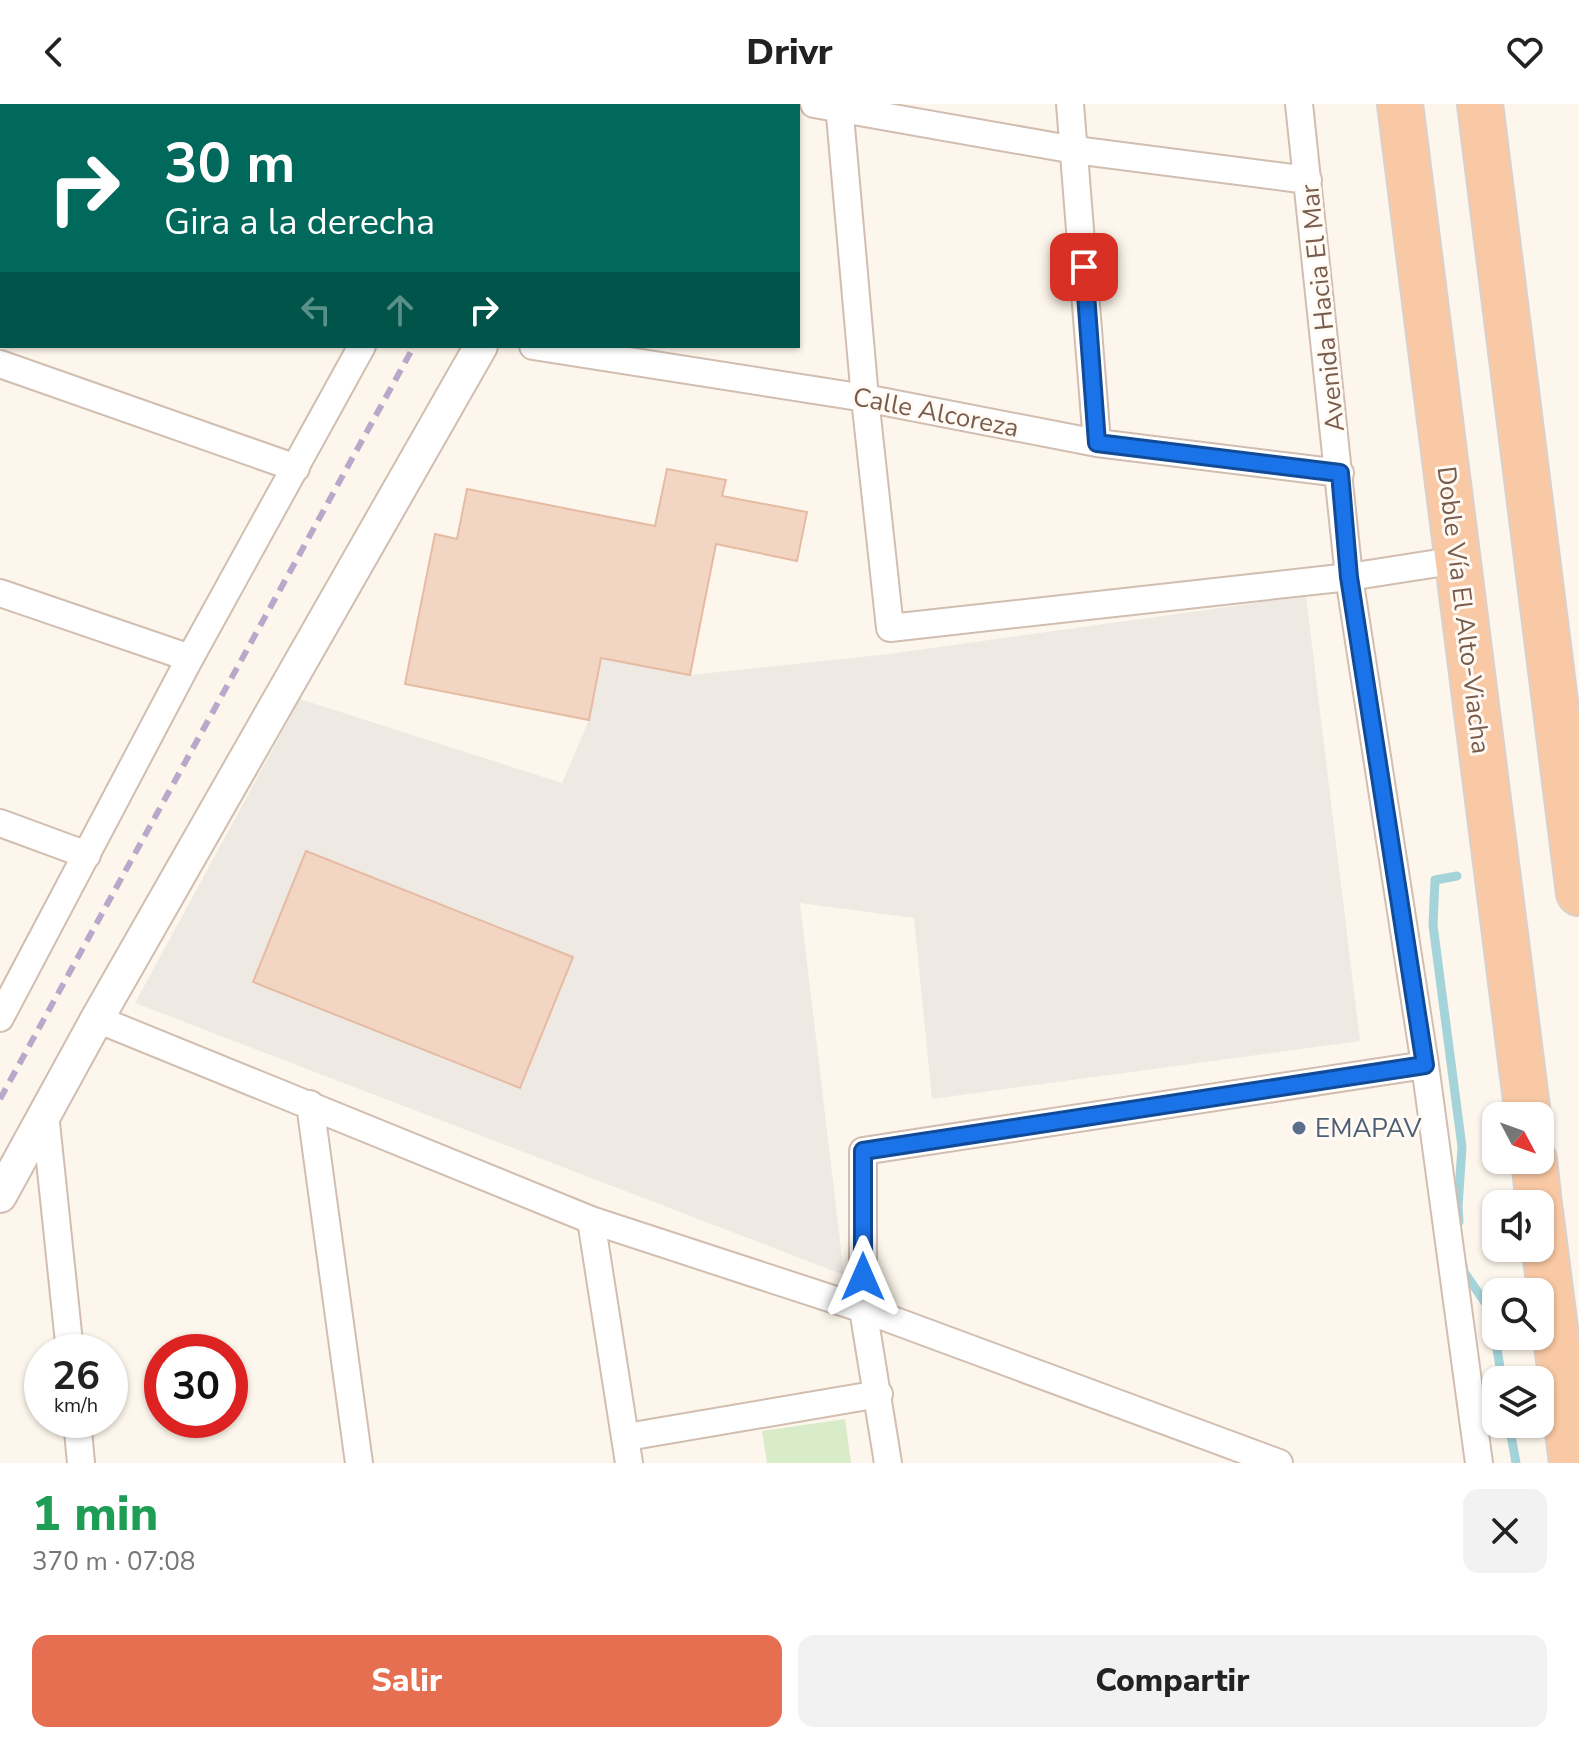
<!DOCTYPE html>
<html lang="es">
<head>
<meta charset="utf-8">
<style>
	:root { --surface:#fff; --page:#f2f2f2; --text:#222; --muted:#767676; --accent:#e76f51 }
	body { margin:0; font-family:"Nunito Sans",sans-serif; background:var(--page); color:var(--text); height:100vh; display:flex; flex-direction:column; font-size:30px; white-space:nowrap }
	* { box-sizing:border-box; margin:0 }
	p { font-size:26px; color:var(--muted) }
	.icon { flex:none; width:44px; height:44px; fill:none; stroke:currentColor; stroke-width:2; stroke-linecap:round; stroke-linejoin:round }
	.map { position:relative; height:1359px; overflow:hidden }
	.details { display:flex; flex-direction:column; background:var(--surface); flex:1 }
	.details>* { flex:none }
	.guide { position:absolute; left:0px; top:0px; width:800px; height:244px; box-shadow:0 2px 6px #0004; background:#00695c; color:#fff; overflow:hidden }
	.needle { width:52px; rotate:131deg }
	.buttons { position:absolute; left:1482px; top:998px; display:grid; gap:16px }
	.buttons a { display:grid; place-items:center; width:72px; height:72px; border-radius:16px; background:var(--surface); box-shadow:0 2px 6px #0004; font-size:40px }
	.speed { position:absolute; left:24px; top:1230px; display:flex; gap:16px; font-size:40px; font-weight:700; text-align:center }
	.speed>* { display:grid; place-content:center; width:104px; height:104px; border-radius:50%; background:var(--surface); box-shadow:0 2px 6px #0004; line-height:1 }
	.speed small { font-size:20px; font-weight:400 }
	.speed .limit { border:12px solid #d22; background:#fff; color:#111 }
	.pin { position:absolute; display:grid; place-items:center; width:68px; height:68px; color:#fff; margin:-34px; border-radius:16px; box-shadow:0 4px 12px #0006 }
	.me { position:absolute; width:88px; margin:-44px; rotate:0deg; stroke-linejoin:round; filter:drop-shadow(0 0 6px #0008) }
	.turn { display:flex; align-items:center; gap:28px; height:168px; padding:0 32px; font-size:36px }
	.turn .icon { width:104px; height:104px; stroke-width:2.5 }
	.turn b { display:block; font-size:56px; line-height:68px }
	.lanes { display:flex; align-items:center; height:76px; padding:0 32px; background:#0003; justify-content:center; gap:40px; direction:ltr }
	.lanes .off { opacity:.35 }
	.round { display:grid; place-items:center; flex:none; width:84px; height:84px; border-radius:16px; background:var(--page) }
	.overview { display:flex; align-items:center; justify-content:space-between; height:136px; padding:0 32px }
	h1 { font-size:48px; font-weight:800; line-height:60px; color:#1e9e55 }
	.action { display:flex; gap:16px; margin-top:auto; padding:16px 32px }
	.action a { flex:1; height:92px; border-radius:16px; background:var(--accent); color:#fff; font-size:32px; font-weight:800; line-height:92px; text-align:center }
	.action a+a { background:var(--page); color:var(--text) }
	header { display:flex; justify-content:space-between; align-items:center; height:104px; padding:0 32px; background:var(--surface); font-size:36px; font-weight:800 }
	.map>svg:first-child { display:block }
	.industrial { fill:#efe9e4 }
	.green { fill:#d8ecc9 }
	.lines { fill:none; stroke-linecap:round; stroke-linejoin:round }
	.stream { stroke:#a5d3da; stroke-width:9 }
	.building { fill:#f3d5c3; stroke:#e6bba3; stroke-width:2 }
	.minor-casing { stroke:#d1beb0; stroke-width:30 }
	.tertiary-casing { stroke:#d1beb0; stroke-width:36 }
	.trunk-casing { stroke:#dad1cd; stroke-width:48 }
	.minor { stroke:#fff; stroke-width:26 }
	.tertiary { stroke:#fff; stroke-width:32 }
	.trunk { stroke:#f9c8a4; stroke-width:44 }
	.rail { stroke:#b9a8c9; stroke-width:6; stroke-dasharray:12 8; stroke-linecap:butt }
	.route-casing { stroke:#114b97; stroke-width:20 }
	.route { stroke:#1a73e8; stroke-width:14 }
	.service-dot { fill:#5c6f8a; stroke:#fffaf3; stroke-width:3 }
	.labels { text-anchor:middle; stroke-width:6; stroke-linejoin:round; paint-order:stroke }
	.street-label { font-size:26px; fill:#7a5c4d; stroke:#fffaf3 }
	.service-label { font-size:26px; fill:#4e5e75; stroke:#fffaf3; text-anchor:start }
</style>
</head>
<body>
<header><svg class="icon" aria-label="back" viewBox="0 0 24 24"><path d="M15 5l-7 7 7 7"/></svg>Drivr<svg class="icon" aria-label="heart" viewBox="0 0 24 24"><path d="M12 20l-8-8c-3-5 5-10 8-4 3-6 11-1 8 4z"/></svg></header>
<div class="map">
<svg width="1579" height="1359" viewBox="0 0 1579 1359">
	<rect width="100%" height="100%" fill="#fdf6ec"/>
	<!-- industrial -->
	<path class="industrial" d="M1306 492 1360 937 932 995 914 814 800 799 844 1171 135 899 300 595 562 679 589 616 601 554 690 571 889 550Z"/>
	<!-- green -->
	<path class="green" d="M845 1315 851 1359H767L762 1327Z"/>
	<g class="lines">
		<!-- stream -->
		<path class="stream" d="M1457 772 1435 776 1433 821 1462 1043 1458 1103 1459 1118
			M1463 1161 1464 1168 1491 1207 1502 1276
			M1509 1320 1516 1359"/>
	</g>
	<!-- building -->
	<path class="building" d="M667 365 726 376 722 392 807 408 797 457 716 440 690 571 601 554 589 616 405 580 435 430 457 435 467 385 655 422Z
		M306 747 573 853 520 984 253 878Z"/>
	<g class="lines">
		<defs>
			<path id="minor" d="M814 0 1075 46 1308 76
				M839 0 865 294 890 524 1349 473 1458 456
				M1070 0 1097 339
				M1299 0 1349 473 1425 961 1479 1359
				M497 2 498 0
				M0 26 2 27
				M533 242 865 294 1097 339 1340 369
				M0 260 296 364
				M0 489 190 554
				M0 719 87 751
				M0 914 190 554 362 242
				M97 915 591 1116 863 1205 1279 1359
				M310 1000 359 1359
				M45 1009 70 1248
				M591 1116 629 1359
				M77 1316 81 1359
				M627 1333 879 1290
				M888 1359 863 1205V1047L1425 961"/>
			<path id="tertiary" d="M614 2 615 0
				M0 1092 97 915 481 242"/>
			<path id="trunk" d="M1400 0 1528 1012
				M1480 0 1579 789
				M1534 1056 1539 1100
				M1540 1107 1572 1359"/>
		</defs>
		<!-- minor casing -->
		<use href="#minor" class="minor-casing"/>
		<!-- tertiary casing -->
		<use href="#tertiary" class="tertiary-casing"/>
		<!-- trunk casing -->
		<use href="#trunk" class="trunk-casing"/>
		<!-- minor -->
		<use href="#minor" class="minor"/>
		<!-- tertiary -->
		<use href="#tertiary" class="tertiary"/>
		<!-- trunk -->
		<use href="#trunk" class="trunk"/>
		<!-- rail -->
		<path class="rail" d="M545 2 547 0
			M0 995 414 242"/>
	</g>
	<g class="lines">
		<defs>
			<path id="route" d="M863 1173V1047L1425 961 1349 473 1340 369 1097 339 1084 163"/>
		</defs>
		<!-- route casing -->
		<use href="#route" class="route-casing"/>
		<!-- route -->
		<use href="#route" class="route"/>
	</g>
	<!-- markers -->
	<circle class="service-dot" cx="1299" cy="1024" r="8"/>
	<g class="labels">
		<!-- street labels -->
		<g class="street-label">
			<text transform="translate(1322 204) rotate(-96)" y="9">Avenida Hacia El Mar</text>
			<text transform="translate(936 308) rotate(11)" y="9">Calle Alcoreza</text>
			<text transform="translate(1464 506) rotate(83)" y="9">Doble Vía El Alto-Viacha</text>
		</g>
		<!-- service labels -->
		<g class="service-label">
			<text x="1315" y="1033">EMAPAV</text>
		</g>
	</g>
</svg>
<div class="buttons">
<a><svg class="needle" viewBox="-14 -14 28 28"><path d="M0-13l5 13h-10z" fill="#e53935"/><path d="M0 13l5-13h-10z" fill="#767676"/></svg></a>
<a><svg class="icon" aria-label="sound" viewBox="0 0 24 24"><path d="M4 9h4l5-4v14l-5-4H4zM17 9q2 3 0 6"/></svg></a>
<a><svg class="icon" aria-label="search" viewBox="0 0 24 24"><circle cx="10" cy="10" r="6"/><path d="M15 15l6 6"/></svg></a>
<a><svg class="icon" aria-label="layers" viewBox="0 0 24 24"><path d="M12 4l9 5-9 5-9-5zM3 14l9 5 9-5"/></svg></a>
</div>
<div class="speed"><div>26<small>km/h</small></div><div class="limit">30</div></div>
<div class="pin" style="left:1084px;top:163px;background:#d93025"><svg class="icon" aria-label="arrive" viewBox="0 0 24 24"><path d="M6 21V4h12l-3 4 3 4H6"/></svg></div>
<svg class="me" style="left:863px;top:1173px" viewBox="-20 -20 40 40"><path d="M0-17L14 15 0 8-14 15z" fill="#1a73e8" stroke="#fff" stroke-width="4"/></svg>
<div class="guide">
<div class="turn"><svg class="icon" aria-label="right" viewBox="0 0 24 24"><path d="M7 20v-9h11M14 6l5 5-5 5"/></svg><div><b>30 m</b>Gira a la derecha</div></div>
<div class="lanes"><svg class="icon off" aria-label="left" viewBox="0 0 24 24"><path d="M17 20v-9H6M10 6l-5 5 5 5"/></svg><svg class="icon off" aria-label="ahead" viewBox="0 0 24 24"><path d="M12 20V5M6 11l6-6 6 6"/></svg><svg class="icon" aria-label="right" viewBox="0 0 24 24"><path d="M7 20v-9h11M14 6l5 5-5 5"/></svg></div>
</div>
</div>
<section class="details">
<div class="overview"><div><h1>1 min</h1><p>370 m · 07:08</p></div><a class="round"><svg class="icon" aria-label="close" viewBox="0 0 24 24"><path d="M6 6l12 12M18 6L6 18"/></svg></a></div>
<div class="action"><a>Salir</a><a>Compartir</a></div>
</section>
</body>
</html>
